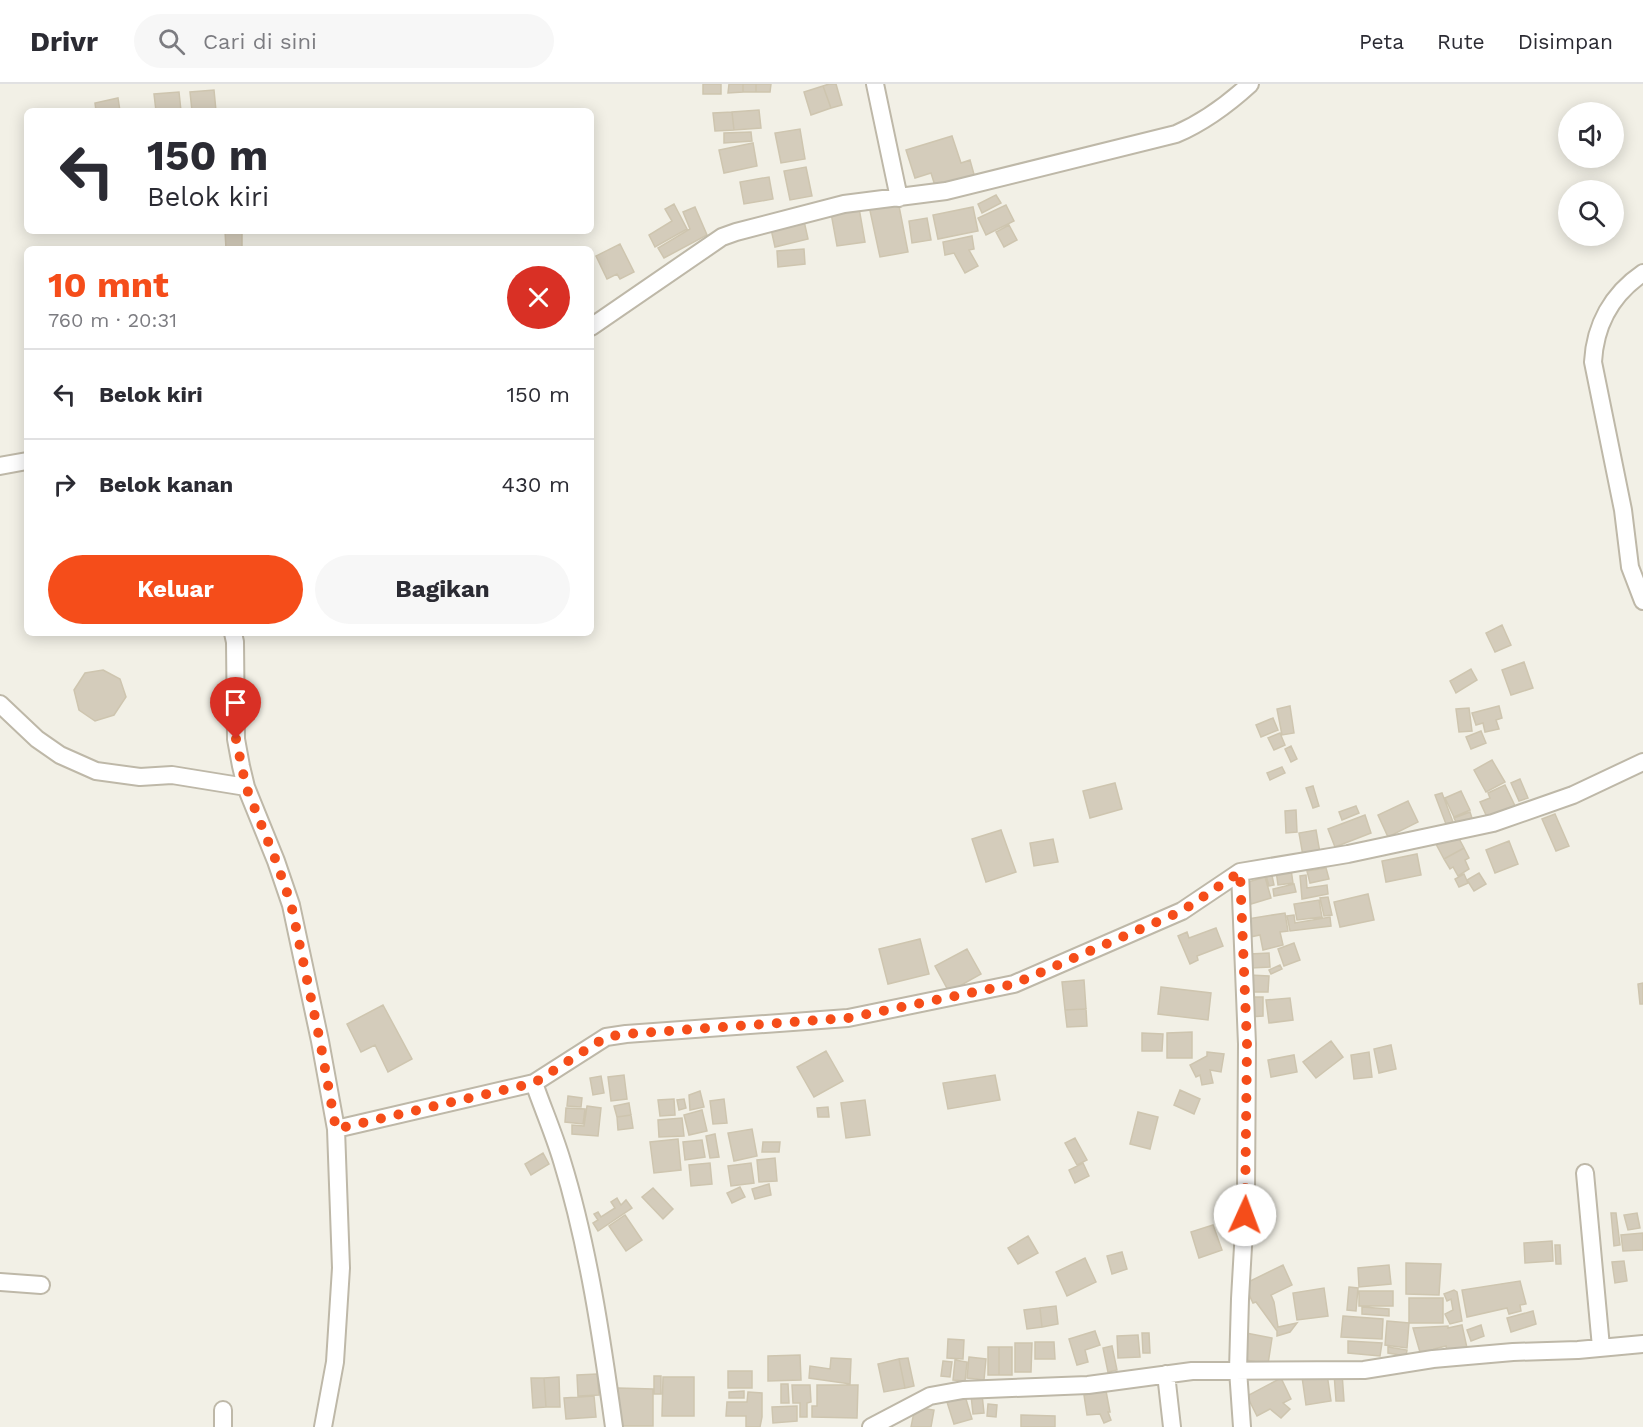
<!DOCTYPE html>
<html lang="id">
<head>
<meta charset="utf-8">
<style>
	:root { --surface:#fff; --page:#f7f7f7; --text:#2b2b33; --muted:#7c7c81; --line:#e1e1e2; --accent:#f54d1a }
	body { margin:0; font-family:"Work Sans",sans-serif; background:var(--page); color:var(--text); height:100vh; display:flex; flex-direction:column; font-size:22px; white-space:nowrap }
	* { box-sizing:border-box; margin:0 }
	p { font-size:20px; color:var(--muted) }
	.icon { flex:none; width:33px; height:33px; fill:none; stroke:currentColor; stroke-width:2; stroke-linecap:round; stroke-linejoin:round }
	.map { position:relative; flex:1; overflow:hidden }
	.side { position:absolute; left:24px; top:162px; width:570px; height:390px; display:flex; flex-direction:column; background:var(--surface); border-radius:9px; box-shadow:0 3px 15px #0003 }
	.side>* { flex:none }
	.top-card { position:absolute; left:24px; top:24px; width:570px; height:126px; border-radius:9px; box-shadow:0 3px 15px #0003; background:#fff; color:var(--text); overflow:hidden }
	.buttons { position:absolute; left:1558px; top:18px; display:grid; gap:12px }
	.buttons a { display:grid; place-items:center; width:66px; height:66px; border-radius:50%; background:var(--surface); box-shadow:0 3px 15px #0003; font-size:30px }
	.pin { position:absolute; display:grid; place-items:center; width:51px; height:51px; color:#fff; margin:-62px -26px; border-radius:50% 50% 50% 0; rotate:-45deg; box-shadow:0 0 6px #0007 }
	.pin .icon { rotate:45deg }
	.me { position:absolute; width:66px; margin:-33px; rotate:2deg; stroke-linejoin:round; filter:drop-shadow(0 0 4px #0008) }
	.turn { display:flex; align-items:center; gap:21px; height:126px; padding:0 24px; font-size:27px }
	.turn .icon { width:78px; height:78px; stroke-width:2.5 }
	.turn b { display:block; font-size:42px; line-height:51px }
	.round { display:grid; place-items:center; flex:none; width:63px; height:63px; border-radius:32px; background:var(--page) }
	.head { display:flex; align-items:center; justify-content:space-between; height:102px; padding:0 24px }
	h1 { font-size:36px; font-weight:700; line-height:45px; color:var(--accent) }
	.primary-button { display:flex; gap:12px; margin-top:auto; padding:12px 24px }
	.primary-button a { flex:1; height:69px; border-radius:36px; background:var(--accent); color:#fff; font-size:24px; font-weight:700; line-height:69px; text-align:center }
	.primary-button a+a { background:var(--page); color:var(--text) }
	ul { padding:0; list-style:none }
	li { display:flex; align-items:center; gap:18px; height:90px; padding:0 24px; border-top:2px solid var(--line) }
	li div { flex:1 }
	li b { display:block; font-size:22px }
	li em { font-style:normal }
	header { display:flex; align-items:center; gap:36px; box-sizing:border-box; height:84px; padding:0 30px; background:var(--surface); border-bottom:2px solid var(--line) }
	header strong { font-size:28px }
	nav { display:flex; gap:33px; margin-inline-start:auto; font-size:21px }
	.search { width:420px; height:54px; background:var(--page); display:flex; align-items:center; gap:15px; box-sizing:border-box; padding:0 21px; border-radius:33px; color:var(--muted); font-size:22px }
	.map>svg:first-child { display:block }
	.building { fill:#d4ccbb; stroke:#cec5af; stroke-width:1.5 }
	.lines { fill:none; stroke-linecap:round; stroke-linejoin:round }
	.minor-casing { stroke:#beb8a8; stroke-width:20 }
	.minor { stroke:#fff; stroke-width:16 }
	.route { stroke:#f54d1a; stroke-width:10; stroke-dasharray:0 18 }
</style>
</head>
<body>
<header>
<strong>Drivr</strong>
<div class="search"><svg class="icon" aria-label="search" viewBox="0 0 24 24"><circle cx="10" cy="10" r="6"/><path d="M15 15l6 6"/></svg>Cari di sini</div>
<nav><a>Peta</a><a>Rute</a><a>Disimpan</a></nav>
</header>
<div class="map">
<svg width="1643" height="1343" viewBox="0 0 1643 1343">
	<rect width="100%" height="100%" fill="#f2f0e6"/>
	<!-- building -->
	<path class="building" d="M703 0H721V10H703Z
		M729 0H743V8L728 9Z
		M743 0H756V8H743Z
		M756 0H771L770 8H756Z
		M829 0H836L842 21 831 24 823 2Z
		M823 2 831 24 811 31 804 8Z
		M214 6 216 27H192L190 8Z
		M179 8 181 27H156L154 10Z
		M118 14 120 27H96L95 19Z
		M759 26 761 44 734 46 732 28Z
		M732 28 734 46 715 47 713 29Z
		M800 45 805 75 781 79 775 49Z
		M751 48 752 57 724 59V49Z
		M952 52 961 79 970 76 975 94 936 105 931 89 915 94 906 66Z
		M753 59 757 82 724 89 719 66Z
		M806 83 812 112 790 116 784 87Z
		M769 93 773 115 744 120 740 98Z
		M996 111 1001 119 982 129 978 120Z
		M898 117 908 168 880 173 869 122Z
		M674 120 687 145 655 163 649 151 672 137 665 125Z
		M1006 121 1014 137 986 151 978 134Z
		M695 123 707 151 664 174 658 164 690 145 683 128Z
		M973 123 978 147 938 155 933 131Z
		M859 124 865 158 837 162 831 129Z
		M927 134 931 156 912 159 909 137Z
		M804 137 808 155 775 163 771 145Z
		M1009 141 1017 156 1004 163 996 148Z
		M225 147H242V165H226Z
		M972 152 974 165 969 166 978 182 965 189 954 169 945 171 943 158Z
		M620 160 634 188 620 195 617 190 607 195 596 172Z
		M804 165 805 180 778 183 777 167Z
		M1502 541 1511 561 1495 568 1486 549Z
		M1524 578 1533 604 1511 611 1502 586Z
		M1471 585 1477 596 1456 609 1450 597Z
		M103 586 120 595 126 613 114 631 95 637 79 626 74 606 85 589Z
		M1290 622 1294 649 1282 651 1277 625Z
		M1499 622 1502 634 1496 636 1499 645 1485 648 1483 639 1476 641 1472 629Z
		M1469 624 1472 647 1459 648 1456 625Z
		M1273 634 1278 646 1261 653 1256 641Z
		M1481 647 1486 659 1471 665 1466 653Z
		M1280 649 1285 661 1274 666 1268 654Z
		M1291 662 1297 675 1291 678 1285 665Z
		M1492 676 1505 698 1486 708 1474 686Z
		M1282 683 1285 689 1270 696 1267 689Z
		M1520 695 1528 714 1519 717 1511 699Z
		M1115 699 1122 725 1090 734 1083 707Z
		M1505 701 1516 724 1499 732 1497 729 1487 733 1480 718 1490 714 1488 709Z
		M1313 702 1319 722 1313 724 1306 704Z
		M1461 707 1470 726 1454 733 1445 714Z
		M1442 709 1453 738 1446 740 1435 711Z
		M1408 717 1418 738 1388 753 1378 731Z
		M1356 722 1359 729 1342 736 1339 728Z
		M1296 726 1297 748 1286 749 1285 727Z
		M1470 728 1472 734 1457 740 1454 734Z
		M1555 730 1569 762 1556 767 1542 735Z
		M1365 731 1371 749 1335 763 1328 745Z
		M1001 746 1016 788 986 798 972 755Z
		M1316 746 1320 769 1303 772 1299 749Z
		M1456 749 1464 764 1444 775 1436 760Z
		M1053 755 1058 778 1034 782 1030 759Z
		M1509 757 1518 780 1495 789 1486 766Z
		M1464 764 1469 774 1465 776 1469 785 1458 792 1453 783 1450 785 1444 775Z
		M1417 770 1421 791 1386 798 1382 777Z
		M1326 784 1329 795 1310 799 1307 787Z
		M1291 785 1293 799 1278 801 1276 787Z
		M1271 787 1274 801 1269 802 1265 788Z
		M1479 789 1486 800 1474 807 1467 796Z
		M1464 790 1468 799 1459 803 1455 795Z
		M1306 791 1307 804 1327 801 1328 810 1302 815 1300 792Z
		M1265 793 1271 814 1251 820 1245 799Z
		M1294 800 1296 808 1274 812 1273 805Z
		M1368 810 1374 836 1340 843 1334 818Z
		M1328 813 1332 831 1324 832 1320 814Z
		M1319 816 1322 833 1297 836 1294 820Z
		M1285 829 1288 847 1280 848 1283 861 1263 866 1260 851 1250 853 1247 835Z
		M1294 831 1295 839 1330 833 1331 842 1290 847 1287 832Z
		M1216 844 1223 862 1197 872 1198 876 1190 880 1178 852 1187 848 1189 854Z
		M920 855 929 890 888 900 879 865Z
		M1294 859 1300 876 1284 882 1278 865Z
		M967 865 981 890 949 908 935 882Z
		M1269 869 1270 883 1251 884 1250 870Z
		M1280 881 1282 885 1271 890 1269 886Z
		M1249 891 1269 892 1268 908H1249Z
		M1084 896 1086 925 1065 926 1062 898Z
		M1643 899V920H1640L1638 900Z
		M1161 903 1211 909 1208 936 1158 930Z
		M1249 913H1263V932L1249 933Z
		M1290 914 1293 936 1269 939 1266 916Z
		M383 921 412 975 388 988 375 961 361 968 347 940Z
		M1086 925 1087 942 1067 943 1065 926Z
		M1192 948V974H1167V949Z
		M1142 949 1163 950 1162 967H1142Z
		M1331 957 1343 973 1316 994 1303 978Z
		M1391 961 1396 985 1379 989 1374 965Z
		M826 967 843 997 814 1013 797 983Z
		M1207 968 1224 970 1221 988 1210 986 1213 999 1202 1001 1200 991 1196 993 1190 981 1207 972Z
		M1369 968 1372 993 1354 995 1351 971Z
		M1294 971 1297 988 1271 993 1268 976Z
		M624 991 627 1015 611 1017 608 993Z
		M995 991 1000 1016 948 1025 943 999Z
		M601 992 604 1009 593 1011 590 994Z
		M1180 1006 1200 1015 1194 1030 1174 1021Z
		M700 1007 704 1023 690 1026 689 1011Z
		M568 1012 582 1014 581 1023 567 1022Z
		M674 1015 675 1031 660 1032 658 1016Z
		M684 1015 686 1024 679 1026 677 1016Z
		M724 1015 727 1039 713 1040 710 1017Z
		M865 1016 870 1051 846 1054 841 1019Z
		M629 1019 631 1031 617 1033 614 1022Z
		M587 1022 601 1024 598 1052 572 1050V1041L584 1042Z
		M828 1023 829 1033H818L817 1024Z
		M566 1024 585 1025 583 1040 565 1038Z
		M702 1026 707 1047 689 1051 684 1031Z
		M1138 1028 1158 1033 1150 1065 1130 1060Z
		M631 1031 633 1044 618 1046 617 1033Z
		M682 1034 684 1052 659 1053 658 1036Z
		M752 1045 757 1072 734 1077 728 1049Z
		M715 1050 719 1073 710 1074 706 1052Z
		M1075 1054 1087 1076 1077 1081 1065 1059Z
		M678 1055 681 1086 654 1089 650 1058Z
		M702 1056 705 1073 685 1076 683 1058Z
		M763 1058H780L779 1068H762Z
		M543 1069 549 1080 531 1091 525 1080Z
		M775 1074 777 1097 759 1098 757 1076Z
		M710 1079 712 1100 691 1102 689 1081Z
		M751 1079 754 1099 731 1102 728 1082Z
		M1083 1079 1089 1092 1075 1099 1069 1086Z
		M769 1100 771 1111 755 1115 752 1105Z
		M740 1103 745 1113 732 1119 727 1109Z
		M653 1104 673 1125 663 1135 642 1113Z
		M617 1114 621 1121 626 1116 632 1124 598 1147 593 1139 598 1136 594 1130 598 1128 601 1133 615 1124 611 1118Z
		M1611 1129H1616L1620 1161 1614 1162Z
		M1637 1129 1640 1144 1628 1146 1624 1131Z
		M625 1131 642 1156 626 1167 609 1142Z
		M1213 1141 1222 1166 1199 1174 1191 1148Z
		M1643 1149V1166L1623 1167 1621 1151Z
		M1028 1152 1038 1169 1018 1180 1008 1164Z
		M1552 1157 1553 1177 1525 1179 1524 1159Z
		M1555 1161H1560L1561 1180H1556Z
		M1122 1168 1127 1185 1112 1190 1107 1172Z
		M1085 1174 1096 1198 1067 1212 1056 1188Z
		M1624 1177 1627 1197 1615 1199 1612 1178Z
		M1406 1179 1441 1180 1439 1211 1406 1210Z
		M1283 1181 1292 1201 1271 1211 1274 1218 1278 1243 1297 1239 1290 1248 1277 1252V1247L1256 1218 1253 1219 1244 1200Z
		M1389 1181 1391 1200 1359 1203 1358 1184Z
		M1520 1197 1526 1220 1520 1221 1521 1227 1509 1230 1507 1224 1467 1233 1462 1206Z
		M1349 1203 1358 1204 1356 1227 1347 1226Z
		M1324 1204 1328 1232 1297 1236 1293 1209Z
		M1454 1206 1457 1208 1462 1237 1450 1240 1445 1230 1453 1226 1451 1215 1447 1217 1444 1210Z
		M1359 1207H1393V1222H1359Z
		M1409 1214H1443V1239H1409Z
		M1056 1222 1058 1240 1042 1243 1040 1224Z
		M1362 1223 1389 1225V1232L1362 1230Z
		M1040 1224 1042 1243 1027 1245 1024 1226Z
		M1533 1227 1536 1240 1511 1248 1507 1234Z
		M1343 1232 1383 1235 1382 1255 1341 1253Z
		M1387 1237 1409 1239 1407 1264 1385 1261Z
		M1462 1241 1467 1264 1447 1268 1446 1262 1434 1265 1436 1272 1422 1275 1413 1244 1448 1242V1244Z
		M1481 1241 1484 1252 1471 1257 1467 1246Z
		M1095 1247 1100 1261 1085 1266 1088 1278 1077 1281 1069 1255Z
		M1142 1249H1149L1150 1269H1143Z
		M1246 1249 1272 1254 1268 1280 1241 1275Z
		M1138 1251 1140 1273 1118 1274 1117 1252Z
		M948 1255 964 1256 963 1275 947 1274Z
		M1348 1257 1382 1259 1380 1272 1348 1269Z
		M1035 1258H1054L1055 1275H1035Z
		M1015 1259H1032L1031 1288H1015Z
		M1112 1262 1117 1286 1108 1288 1103 1264Z
		M988 1263H999V1291H988Z
		M999 1263H1012V1291H999Z
		M1388 1263 1407 1266 1406 1272 1388 1269Z
		M800 1271 801 1296 768 1297V1272Z
		M969 1273 986 1275 984 1296 967 1294Z
		M831 1274 851 1275 850 1300 809 1294 810 1282 830 1285Z
		M908 1274 914 1302 905 1304 899 1275Z
		M899 1275 905 1304 884 1308 878 1280Z
		M955 1276 967 1278 965 1297 953 1296Z
		M943 1277 952 1278 950 1293 941 1292Z
		M728 1287H752V1304H728Z
		M1334 1289H1342L1344 1317H1336Z
		M597 1290 599 1311 578 1312 577 1291Z
		M1327 1290 1331 1317 1306 1321 1302 1293Z
		M654 1292H661V1310H654Z
		M559 1293 560 1323H546L544 1294Z
		M663 1293H694V1332H662Z
		M531 1294H544L546 1323 533 1324Z
		M1281 1294 1291 1315 1283 1319 1290 1325 1281 1334 1270 1325 1257 1332 1247 1312Z
		M781 1300H788L789 1319H781Z
		M792 1301H810L811 1318 807 1319V1333H800V1319H793Z
		M817 1301H858L857 1334 812 1333V1322H817Z
		M618 1304 653 1305V1342H617Z
		M744 1307V1314H729V1308Z
		M1106 1307 1110 1328H1108L1111 1336 1104 1339 1100 1330 1087 1331 1084 1311Z
		M748 1308 762 1309V1333L760 1343H746V1332H726L727 1318H747Z
		M982 1310 984 1329 973 1330 971 1311Z
		M594 1312 596 1333 566 1335 564 1314Z
		M965 1312 972 1335 954 1340 947 1318Z
		M988 1320 997 1321 996 1333 987 1332Z
		M797 1322V1337L773 1339 772 1323Z
		M915 1323 934 1326 931 1343H911Z
		M1021 1331 1055 1332V1343H1021Z"/>
	<g class="lines">
		<defs>
			<path id="minor" d="M875 0 899 114
				M1643 189C1612 210 1595 241 1593 278L1623 426 1630 483 1643 517
				M591 243 722 153 736 148 844 120 946 107 1176 50C1204 38 1227 21 1250 0
				M0 382 27 377
				M233 549 235 558 236 655 241 682 246 703 276 777 291 821 320 957 336 1045 341 1184 335 1278 323 1343
				M0 620 37 655 60 671 96 687 140 693 172 691 246 703
				M1240 788 1247 960 1246 1110 1240 1215 1238 1286 1242 1343
				M534 999C543 1025 554 1050 562 1077 588 1161 602 1256 614 1343
				M336 1045 534 999 606 953 626 950 848 934 1014 900 1182 827 1240 788 1348 770 1493 739 1573 711 1643 678
				M1585 1089 1601 1263
				M0 1198 41 1201
				M1166 1290 1172 1343
				M223 1326V1343
				M871 1343 930 1312 963 1306 1088 1301 1192 1287 1364 1286 1433 1275 1513 1268 1578 1266 1643 1260"/>
		</defs>
		<!-- minor casing -->
		<use href="#minor" class="minor-casing"/>
		<!-- minor -->
		<use href="#minor" class="minor"/>
	</g>
	<g class="lines">
		<!-- route -->
		<path class="route" d="M236 655 246 703 276 777 291 820 320 957 336 1045 534 999 606 953 626 950 848 934 1014 900 1182 827 1240 788 1247 960 1245 1131"/>
	</g>
</svg>
<div class="buttons">
<a><svg class="icon" aria-label="sound" viewBox="0 0 24 24"><path d="M4 9h4l5-4v14l-5-4H4zM17 9q2 3 0 6"/></svg></a>
<a><svg class="icon" aria-label="search" viewBox="0 0 24 24"><circle cx="10" cy="10" r="6"/><path d="M15 15l6 6"/></svg></a>
</div>
<div class="pin" style="left:236px;top:655px;background:#d93025"><svg class="icon" aria-label="arrive" viewBox="0 0 24 24"><path d="M6 21V4h12l-3 4 3 4H6"/></svg></div>
<svg class="me" style="left:1245px;top:1131px" viewBox="-20 -20 40 40"><circle r="19" fill="#fff"/><path d="M0-13L10 11 0 6-10 11z" fill="#f54d1a"/></svg>
<div class="top-card">
<div class="turn"><svg class="icon" aria-label="left" viewBox="0 0 24 24"><path d="M17 20v-9H6M10 6l-5 5 5 5"/></svg><div><b>150 m</b>Belok kiri</div></div>
</div>
<section class="side">
<div class="head"><div><h1>10 mnt</h1><p>760 m · 20:31</p></div><a class="round" style="background:#d93025;color:#fff"><svg class="icon" aria-label="close" viewBox="0 0 24 24"><path d="M6 6l12 12M18 6L6 18"/></svg></a></div>
<ul>
<li><svg class="icon" aria-label="left" viewBox="0 0 24 24"><path d="M17 20v-9H6M10 6l-5 5 5 5"/></svg><div><b>Belok kiri</b></div><em>150 m</em></li>
<li><svg class="icon" aria-label="right" viewBox="0 0 24 24"><path d="M7 20v-9h11M14 6l5 5-5 5"/></svg><div><b>Belok kanan</b></div><em>430 m</em></li>
</ul>
<div class="primary-button"><a>Keluar</a><a>Bagikan</a></div>
</section>
</div>
</body>
</html>
